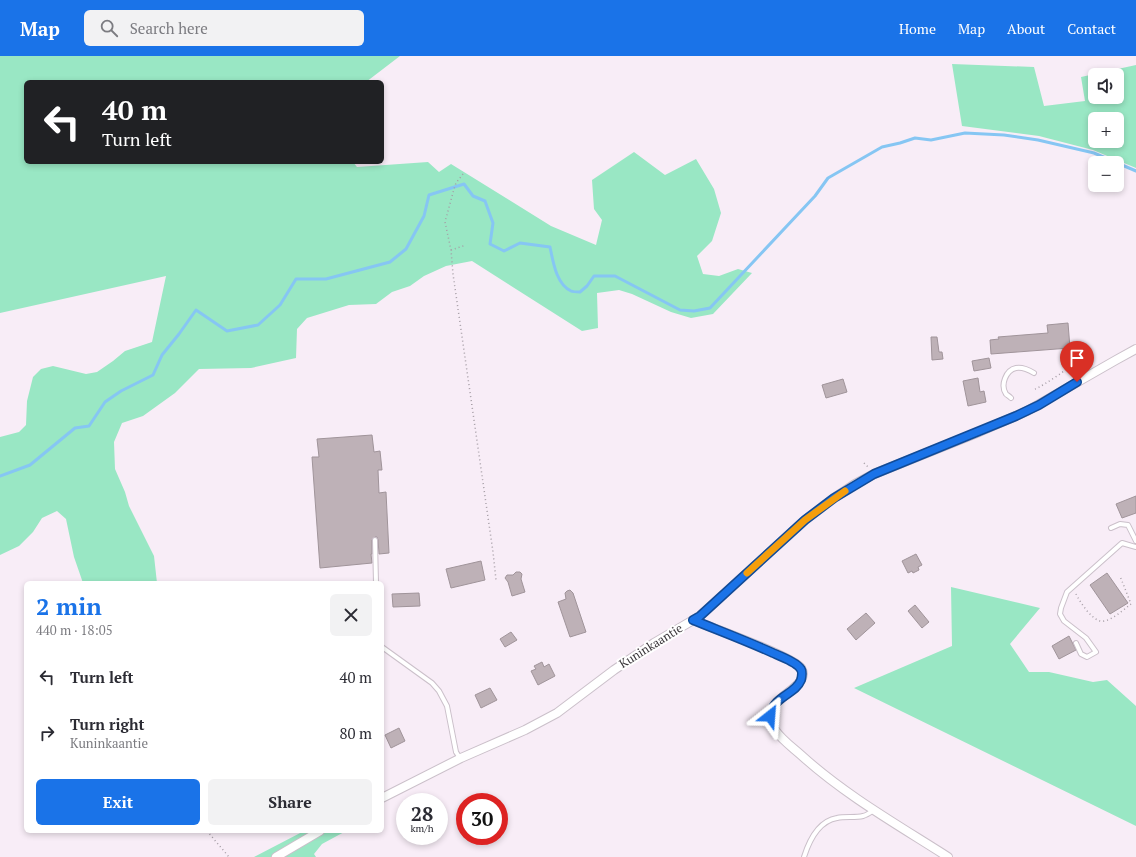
<!DOCTYPE html>
<html lang="en">
<head>
<meta charset="utf-8">
<style>
	:root { --surface:#fff; --page:#f2f2f3; --text:#2b2b33; --muted:#7c7c81; --accent:#1a73e8 }
	body { margin:0; font-family:"PT Serif",serif; background:var(--page); color:var(--text); height:100vh; display:flex; flex-direction:column; font-size:15px; white-space:nowrap }
	* { box-sizing:border-box; margin:0 }
	p { font-size:13px; color:var(--muted) }
	.icon { flex:none; width:22px; height:22px; fill:none; stroke:currentColor; stroke-width:2; stroke-linecap:round; stroke-linejoin:round }
	.map { position:relative; flex:1; overflow:hidden }
	.panel { position:absolute; left:24px; top:525px; width:360px; height:252px; display:flex; flex-direction:column; background:var(--surface); border-radius:6px; box-shadow:0 2px 6px #0003 }
	.panel>* { flex:none }
	.top-card { position:absolute; left:24px; top:24px; width:360px; height:84px; border-radius:6px; box-shadow:0 2px 6px #0003; background:#202124; color:#fff; overflow:hidden }
	.tools { position:absolute; left:1088px; top:12px; display:grid; gap:8px }
	.tools a { display:grid; place-items:center; width:36px; height:36px; border-radius:6px; background:var(--surface); box-shadow:0 2px 6px #0003; font-size:20px }
	.speed { position:absolute; left:396px; top:737px; display:flex; gap:8px; font-size:20px; font-weight:700; text-align:center }
	.speed>* { display:grid; place-content:center; width:52px; height:52px; border-radius:50%; background:var(--surface); box-shadow:0 2px 6px #0003; line-height:1 }
	.speed small { font-size:10px; font-weight:400 }
	.speed .limit { border:6px solid #d22; background:#fff; color:#111 }
	.pin { position:absolute; display:grid; place-items:center; width:34px; height:34px; color:#fff; margin:-41px -17px; border-radius:50% 50% 50% 0; rotate:-45deg; box-shadow:0 0 4px #0007 }
	.pin .icon { rotate:45deg }
	.me { position:absolute; width:44px; margin:-22px; rotate:28deg; stroke-linejoin:round; filter:drop-shadow(0 0 3px #0008) }
	.turn { display:flex; align-items:center; gap:14px; height:84px; padding:0 12px; font-size:18px }
	.turn .icon { width:52px; height:52px; stroke-width:2.5 }
	.turn b { display:block; font-size:28px; line-height:34px }
	.round { display:grid; place-items:center; flex:none; width:42px; height:42px; border-radius:6px; background:var(--page) }
	.headline { display:flex; align-items:center; justify-content:space-between; height:68px; padding:0 12px }
	h1 { font-size:24px; font-weight:600; line-height:30px; color:var(--accent) }
	.cta { display:flex; gap:8px; margin-top:auto; padding:8px 12px }
	.cta a { flex:1; height:46px; border-radius:6px; background:var(--accent); color:#fff; font-size:16px; font-weight:600; line-height:46px; text-align:center }
	.cta a+a { background:var(--page); color:var(--text) }
	ul { padding:0; list-style:none }
	li { display:flex; align-items:center; gap:12px; height:56px; padding:0 12px }
	li div { flex:1 }
	li b { display:block; font-size:15px }
	li em { font-style:normal }
	header { display:flex; align-items:center; gap:24px; box-sizing:border-box; height:56px; padding:0 20px; background:var(--accent); color:#fff }
	header strong { font-size:19px }
	nav { display:flex; gap:22px; margin-inline-start:auto; font-size:14px }
	.search { width:280px; height:36px; background:var(--page); display:flex; align-items:center; gap:10px; box-sizing:border-box; padding:0 14px; border-radius:6px; color:var(--muted); font-size:15px }
	.map>svg:first-child { display:block }
	.green { fill:#99e7c4; fill-rule:evenodd }
	.lines { fill:none; stroke-linecap:round; stroke-linejoin:round }
	.stream { stroke:#86c6f3; stroke-width:3 }
	.building { fill:#beb1b7; stroke:#a0949a }
	.lane-casing { stroke:#cbc0ca; stroke-width:6 }
	.street-casing { stroke:#cbc0ca; stroke-width:10 }
	.path { stroke:#a59da5; stroke-width:1.5; stroke-dasharray:1 3; stroke-linecap:butt }
	.lane { stroke:#fff; stroke-width:4 }
	.street { stroke:#fff; stroke-width:8 }
	.route-casing { stroke:#114b97; stroke-width:10 }
	.route { stroke:#1a73e8; stroke-width:7 }
	.slow { stroke:#f59e0b; stroke-width:7 }
	.labels { text-anchor:middle; stroke-width:4; stroke-linejoin:round; paint-order:stroke }
	.street-label { font-size:12px; fill:#3a363a; stroke:#fff }
</style>
</head>
<body>
<header>
<strong>Map</strong>
<div class="search"><svg class="icon" aria-label="search" viewBox="0 0 24 24"><circle cx="10" cy="10" r="6"/><path d="M15 15l6 6"/></svg>Search here</div>
<nav><a>Home</a><a>Map</a><a>About</a><a>Contact</a></nav>
</header>
<div class="map">
<svg width="1136" height="801" viewBox="0 0 1136 801">
	<rect width="100%" height="100%" fill="#f8edf7"/>
	<!-- green -->
	<path class="green" d="M0 0H400L366 26H26V106H353L357 111 428 106 439 116 451 108 551 170 596 189 602 164 594 153 592 124 634 96 665 119 696 103 714 133 721 157 712 185 697 200 703 218 719 220 738 213 752 217 713 258 691 262 671 256 632 238 619 234 597 237 598 272 582 275 472 205 446 210 424 220 410 230 392 236 376 248 349 249 307 262 297 273 296 302 251 312 199 313 175 337 143 360 122 367 114 386 115 413 125 436 129 450 154 500 157 527H83L74 501 66 463 57 455 42 462 33 476 19 490 0 499V381L19 376 26 369 27 345 33 321 41 313 53 310 86 318 97 316 113 305 125 295 152 286 166 220 0 257Z
		M952 8 1034 11 1044 50 1085 45 1081 21 1136 9V112L1093 94 1039 80 962 70ZM1095 19H1117V41H1095ZM1095 63H1117V85H1095Z
		M951 531 1040 552 1010 588 1029 616H1049L1093 626 1107 624 1136 650V770L854 632 952 590Z
		M304 775H346L322 788 314 798 316 801H254Z"/>
	<g class="lines">
		<!-- stream -->
		<path class="stream" d="M0 420 30 409 75 372 89 370 105 346 121 335 153 319 162 299 179 278 196 254 227 275 258 269 280 249 296 223H326L390 206 406 193 424 160 429 139 464 128 473 140 485 145 493 167 490 188 504 195 520 187 550 191C553 205 556 228 571 235 573 236 578 236 580 236L587 230 594 220H615L680 254 694 255 710 252 815 140 828 122 882 91 900 87 915 82 931 84 965 77 1004 79 1038 84 1094 97 1136 115"/>
	</g>
	<!-- building -->
	<path class="building" d="M1068 267 1070 292 991 298 990 284 999 283 998 281 1048 277 1047 269Z
		M931 281H937L939 296H942L943 303 932 304Z
		M989 302 991 312 974 315 972 305Z
		M978 322 980 336 984 335 986 346 968 350 963 325Z
		M843 323 847 336 826 342 822 329Z
		M372 379 374 396 380 395 382 414H378L379 437 386 436 389 497 379 498 378 484 377 481H375L372 484V498H371L372 507 320 512 312 401H319L317 383Z
		M1136 440V457L1122 462 1116 448Z
		M916 498 922 509 918 511 919 514 913 517 912 515 908 517 902 505Z
		M481 505 485 524 451 532 446 513Z
		M516 516H520L522 518 521 523 525 536 512 540 508 526 505 522 507 519H513Z
		M1107 517 1128 547 1110 558 1090 529Z
		M570 534 573 537 586 576 570 581 558 546 566 543 565 537 567 535Z
		M419 537 420 550 393 551 392 538Z
		M915 549 929 566 922 572 908 555Z
		M866 557 875 567 856 584 847 573Z
		M511 576 517 584 505 591 500 583Z
		M1069 580 1076 594 1059 603 1052 590Z
		M542 606 544 611 549 608 555 620 538 629 531 615 536 613 534 610Z
		M490 632 497 644 481 652 475 639Z
		M399 672 405 685 391 692 385 679Z"/>
	<g class="lines">
		<defs>
			<path id="lane" d="M1011 342C1009 340 1007 339 1006 338 1000 329 1006 314 1016 312 1022 311 1029 314 1034 317
				M1111 472 1120 468 1128 469 1136 485
				M375 484 376 527
				M1076 587 1081 598 1087 601 1096 596 1086 582 1064 565 1060 558 1061 552 1067 536 1122 487 1136 491
				M382 591 432 627 439 635 447 650 456 696 460 702
				M804 801C809 785 819 765 837 762 845 760 855 762 863 760 867 759 871 756 874 754"/>
			<path id="street" d="M693 564C710 571 794 601 801 612 814 634 753 642 775 674 782 684 792 691 801 699 845 739 898 769 948 801
				M382 742 461 702 525 674 557 657 614 614 654 587 700 560 805 464 834 442 855 428 874 418 979 376 1027 355 1116 304 1136 293
				M276 801 320 775"/>
		</defs>
		<!-- lane casing -->
		<use href="#lane" class="lane-casing"/>
		<!-- street casing -->
		<use href="#street" class="street-casing"/>
		<!-- path -->
		<path class="path" d="M463 118 456 127 454 133 445 166 451 194 453 218 493 496 496 524
			M451 194 466 189
			M1035 333C1043 330 1072 311 1076 304 1080 297 1077 292 1072 287
			M864 407 868 411
			M1076 538C1080 546 1094 568 1104 565 1114 563 1123 554 1131 548L1120 520
			M207 775 229 801"/>
		<!-- lane -->
		<use href="#lane" class="lane"/>
		<!-- street -->
		<use href="#street" class="street"/>
	</g>
	<g class="lines">
		<defs>
			<path id="route" d="M770 660C774 639 795 639 801 624 802 620 803 615 800 612 796 606 780 600 773 597 747 585 720 575 693 564L700 560 805 464 834 442 874 418 1016 360 1039 349 1077 326"/>
		</defs>
		<!-- route casing -->
		<use href="#route" class="route-casing"/>
		<!-- route -->
		<use href="#route" class="route"/>
		<!-- slow -->
		<path class="slow" d="M747 517 805 464 845 435"/>
	</g>
	<g class="labels">
		<!-- street labels -->
		<g class="street-label">
			<text transform="translate(651 590) rotate(-32)" y="4">Kuninkaantie</text>
		</g>
	</g>
</svg>
<div class="tools">
<a><svg class="icon" aria-label="sound" viewBox="0 0 24 24"><path d="M4 9h4l5-4v14l-5-4H4zM17 9q2 3 0 6"/></svg></a>
<a>+</a>
<a>−</a>
</div>
<div class="speed"><div>28<small>km/h</small></div><div class="limit">30</div></div>
<div class="pin" style="left:1077px;top:326px;background:#d93025"><svg class="icon" aria-label="arrive" viewBox="0 0 24 24"><path d="M6 21V4h12l-3 4 3 4H6"/></svg></div>
<svg class="me" style="left:770px;top:660px" viewBox="-20 -20 40 40"><path d="M0-17L14 15 0 8-14 15z" fill="#1a73e8" stroke="#fff" stroke-width="4"/></svg>
<div class="top-card">
<div class="turn"><svg class="icon" aria-label="left" viewBox="0 0 24 24"><path d="M17 20v-9H6M10 6l-5 5 5 5"/></svg><div><b>40 m</b>Turn left</div></div>
</div>
<section class="panel">
<div class="headline"><div><h1>2 min</h1><p>440 m · 18:05</p></div><a class="round"><svg class="icon" aria-label="close" viewBox="0 0 24 24"><path d="M6 6l12 12M18 6L6 18"/></svg></a></div>
<ul>
<li><svg class="icon" aria-label="left" viewBox="0 0 24 24"><path d="M17 20v-9H6M10 6l-5 5 5 5"/></svg><div><b>Turn left</b></div><em>40 m</em></li>
<li><svg class="icon" aria-label="right" viewBox="0 0 24 24"><path d="M7 20v-9h11M14 6l5 5-5 5"/></svg><div><b>Turn right</b><p>Kuninkaantie</p></div><em>80 m</em></li>
</ul>
<div class="cta"><a>Exit</a><a>Share</a></div>
</section>
</div>
</body>
</html>
